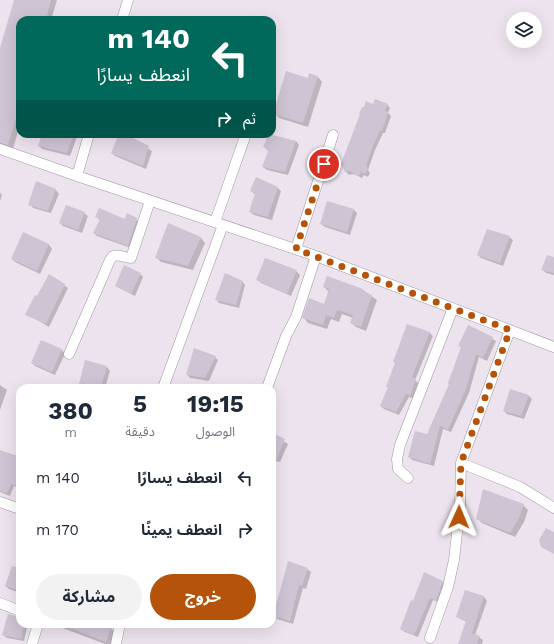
<!DOCTYPE html>
<html lang="ar">
<head>
<meta charset="utf-8">
<style>
	:root { --surface:#fff; --page:#f2f2f3; --text:#1f2937; --muted:#747a83; --accent:#b45309 }
	body { margin:0; font-family:"Work Sans","Noto Sans Arabic",sans-serif; background:var(--page); color:var(--text); direction:rtl; height:100vh; display:flex; flex-direction:column; font-size:15px; white-space:nowrap }
	* { box-sizing:border-box; margin:0 }
	p { font-size:13px; color:var(--muted) }
	.icon { flex:none; width:22px; height:22px; fill:none; stroke:currentColor; stroke-width:2; stroke-linecap:round; stroke-linejoin:round }
	.map { position:relative; flex:1; overflow:hidden; direction:ltr }
	.drawer { position:absolute; left:16px; top:384px; width:260px; height:244px; display:flex; flex-direction:column; background:var(--surface); border-radius:12px; box-shadow:0 4px 16px #0002; direction:rtl }
	.drawer>* { flex:none }
	.banner { position:absolute; left:16px; top:16px; width:260px; height:122px; border-radius:12px; box-shadow:0 4px 16px #0002; direction:rtl; background:#00695c; color:#fff; overflow:hidden }
	.buttons { position:absolute; left:506px; top:12px; display:grid; gap:8px }
	.buttons a { display:grid; place-items:center; width:36px; height:36px; border-radius:50%; background:var(--surface); box-shadow:0 4px 16px #0002; font-size:20px }
	.pin { position:absolute; display:grid; place-items:center; width:34px; height:34px; color:#fff; margin:-17px; border:2px solid #fff; border-radius:50%; box-shadow:0 1px 4px #0007 }
	.me { position:absolute; width:44px; margin:-22px; rotate:1deg; stroke-linejoin:round; filter:drop-shadow(0 0 3px #0008) }
	.turn { display:flex; align-items:center; gap:14px; height:84px; padding:0 20px; font-size:18px }
	.turn .icon { width:52px; height:52px; stroke-width:2.5 }
	.turn b { display:block; font-size:28px; line-height:34px }
	.then { display:flex; align-items:center; height:38px; padding:0 20px; background:#0003; gap:8px; font-size:15px }
	.eta { display:flex; justify-content:space-evenly; align-items:center; height:68px; text-align:center }
	.eta b { font-size:24px; font-weight:700; line-height:28px }
	.button { display:flex; gap:8px; margin-top:auto; padding:8px 20px }
	.button a { flex:1; height:46px; border-radius:24px; background:var(--accent); color:#fff; font-size:16px; font-weight:700; line-height:46px; text-align:center }
	.button a+a { background:var(--page); color:var(--text) }
	ul { padding:0; list-style:none }
	li { display:flex; align-items:center; gap:12px; height:52px; padding:0 20px }
	li div { flex:1 }
	li b { display:block; font-size:15px }
	li em { font-style:normal }
	.map>svg:first-child { display:block }
	.shadow { fill:#0003 }
	.building { fill:#cec4d4 }
	.lines { fill:none; stroke-linecap:round; stroke-linejoin:round }
	.minor-casing { stroke:#9a9a9a; stroke-width:11 }
	.minor { stroke:#fff; stroke-width:10 }
	.route { stroke:#b45309; stroke-width:7; stroke-dasharray:0 12.6 }
</style>
</head>
<body>
<div class="map">
<svg width="554" height="644" viewBox="0 0 554 644">
	<rect width="100%" height="100%" fill="#ede3ee"/>
	<!-- shadow -->
	<path class="shadow" d="M15 0H57L51 20H20V125L13 149 0 148V51Z
		M318 77 322 82 308 127 279 118 274 113Z
		M387 104 390 108 388 113 391 116 385 133H383L375 150 368 170 370 173 368 177 364 175 362 178 354 174 349 175 346 172 374 105Z
		M43 134H78L70 156 42 149 39 146Z
		M120 134H123L152 151 146 169 115 156 112 153Z
		M270 136 296 141 299 145 288 175 267 170 263 167 269 151 264 147Z
		M257 178 278 188 281 191 272 220 254 215 250 212 256 195 251 191Z
		M37 182 56 190 59 194 51 213 33 208 30 204Z
		M0 193 2 195 0 201Z
		M328 202 354 210 357 213 350 235 325 227 321 224Z
		M84 213 88 216 82 233 63 226 60 223Z
		M127 215 140 222 131 248 97 236 94 233 100 220 96 216 126 220Z
		M168 225 201 238 205 243 193 270 161 262 156 257Z
		M23 234 49 245 52 249 40 274 15 262 12 259Z
		M509 237 513 240 503 266 481 258 478 255Z
		M554 258V275L546 273 542 269Z
		M296 271 300 275 291 296 261 283 258 280Z
		M140 274 143 277 135 296 116 286Z
		M49 275 68 288 49 327 27 314Z
		M242 281 245 285 239 308 219 303 216 299Z
		M324 287 363 290 377 300 366 331 356 327 351 322 353 318 342 314 339 322 331 319 327 329 308 323 304 318 325 305 329 292Z
		M408 326 430 333 433 336 415 380 418 383 413 398 409 397 399 415 384 409 381 406 389 388 387 387Z
		M469 326 496 341 487 361 479 357 469 393 451 432 443 429 434 466 412 460 409 457 427 435 450 384 462 348 459 345Z
		M62 350 65 354 55 375 35 366 32 363Z
		M215 357 218 360 209 381 190 378 187 374Z
		M107 367 110 371 105 388H88L80 383Z
		M0 385 7 390 0 410Z
		M529 396 532 399 524 419 507 414 504 411Z
		M272 434 288 444 280 462 275 461 272 464Z
		M0 451 20 457V489L14 486 10 496 0 492Z
		M523 505 528 510 524 522 515 537 482 523 478 519Z
		M20 569V593L9 589 6 586Z
		M307 569 311 572 306 589 303 588 293 624 277 619 274 615Z
		M442 582 446 585 440 603 433 600 418 637 405 632 401 629 414 603Z
		M466 591 484 597 487 601 475 635 483 640 482 644H459L467 622 457 617Z
		M20 618V624H28L24 641 7 638 3 635Z
		M52 624H100L111 628 115 633 111 644H105Z"/>
	<!-- building -->
	<path class="building" d="M14 0H51L46 20H20V105L8 145 0 143V48Z
		M286 71 308 78 309 73 318 76 303 123 273 114Z
		M375 99 388 104 385 111 388 112 382 131 380 130 373 146 366 166 368 169 365 174 361 172 359 176 350 171 345 172 341 164 360 114H359L362 107H364L366 101 373 104Z
		M42 134H74L67 153 38 146Z
		M119 134H125L149 146 143 166 111 153Z
		M269 134 296 141 285 172 262 167 269 149 263 147Z
		M256 177 278 187 268 217 249 212 255 193 250 191Z
		M36 181 56 189 48 211 28 205Z
		M327 201 354 209 347 232 320 224Z
		M66 205 85 212 78 230 59 223Z
		M99 208 125 219 127 213 137 218 128 246 93 233 100 219 95 217Z
		M168 223 201 237 188 266 155 258Z
		M487 229 510 236 500 263 477 255Z
		M23 232 49 244 37 271 11 259Z
		M547 255 554 257V273L541 270Z
		M265 258 297 270 287 294 256 280Z
		M124 265 141 273 131 294 115 286Z
		M225 273 243 281 236 305 215 300Z
		M49 274 65 284 46 324 25 315 35 295 37 296Z
		M327 276 363 289V291L372 295 361 327 350 323 353 315 337 310 334 318 326 315 323 325 302 318 309 298 324 304 329 289 323 287Z
		M407 324 430 332 412 377 416 379 410 396 406 394 396 412 380 406 388 387H386L395 363 393 362Z
		M468 325 493 337 483 358 476 354 466 389 448 430 440 426 430 464 408 457 415 431 427 434 449 384 448 383 461 347 458 346Z
		M41 340 62 349 52 372 31 363Z
		M194 348 216 356 205 378 186 375Z
		M85 360 107 366 101 388H94L79 384Z
		M510 389 529 395 521 416 503 411Z
		M272 433 285 439 272 470Z
		M0 450 20 457V488L11 484 7 493 0 491Z
		M483 489 524 504 519 518 510 533 476 519Z
		M546 528 554 532V554L541 547 539 540Z
		M288 561 308 568 302 586 299 585 290 621 273 616Z
		M12 566 20 568V591L5 586Z
		M424 572 443 581 436 601 430 598 414 635 400 629 411 600 413 601Z
		M465 590 484 596 472 633 480 636 477 644H458L466 621 456 617Z
		M8 614 20 617V624H24L21 639 2 635Z
		M59 624H102L111 627 106 642Z"/>
	<g class="lines">
		<defs>
			<path id="minor" d="M122 20 128 0
				M0 149 77 176 316 256 554 347
				M77 176 89 134
				M215 222 246 134
				M296 249 333 135
				M69 354 110 260 113 256C119 254 125 258 131 258L150 201
				M163 388 223 225
				M267 388 286 336 296 317 316 256
				M461 463 520 487 554 508
				M408 478 398 469 397 459 400 445 453 308
				M0 502 20 509
				M0 603 20 611
				M430 638 448 587 454 560 460 506 461 463 510 330
				M32 644 38 624
				M116 644 120 624"/>
		</defs>
		<!-- minor casing -->
		<use href="#minor" class="minor-casing"/>
		<!-- minor -->
		<use href="#minor" class="minor"/>
	</g>
	<g class="lines">
		<!-- route -->
		<path class="route" d="M324 164 296 249 510 330 461 463 459 517"/>
	</g>
</svg>
<div class="buttons">
<a><svg class="icon" aria-label="layers" viewBox="0 0 24 24"><path d="M12 4l9 5-9 5-9-5zM3 14l9 5 9-5"/></svg></a>
</div>
<div class="pin" style="left:324px;top:164px;background:#d93025"><svg class="icon" aria-label="arrive" viewBox="0 0 24 24"><path d="M6 21V4h12l-3 4 3 4H6"/></svg></div>
<svg class="me" style="left:459px;top:517px" viewBox="-20 -20 40 40"><path d="M0-17L14 15 0 8-14 15z" fill="#b45309" stroke="#fff" stroke-width="4"/></svg>
<div class="banner">
<div class="turn"><svg class="icon" aria-label="left" viewBox="0 0 24 24"><path d="M17 20v-9H6M10 6l-5 5 5 5"/></svg><div><b>140 m</b>انعطف يسارًا</div></div>
<div class="then">ثم<svg class="icon" aria-label="right" viewBox="0 0 24 24"><path d="M7 20v-9h11M14 6l5 5-5 5"/></svg></div>
</div>
<section class="drawer">
<div class="eta">
<div><b>19:15</b><p>الوصول</p></div>
<div><b>5</b><p>دقيقة</p></div>
<div><b>380</b><p>m</p></div>
</div>
<ul>
<li><svg class="icon" aria-label="left" viewBox="0 0 24 24"><path d="M17 20v-9H6M10 6l-5 5 5 5"/></svg><div><b>انعطف يسارًا</b></div><em>140 m</em></li>
<li><svg class="icon" aria-label="right" viewBox="0 0 24 24"><path d="M7 20v-9h11M14 6l5 5-5 5"/></svg><div><b>انعطف يمينًا</b></div><em>170 m</em></li>
</ul>
<div class="button"><a>خروج</a><a>مشاركة</a></div>
</section>
</div>
</body>
</html>
